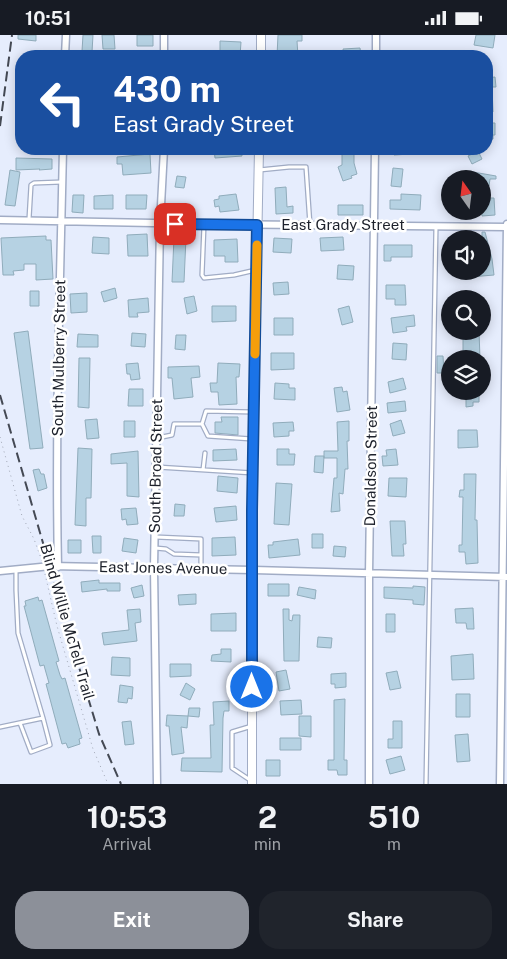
<!DOCTYPE html>
<html lang="en">
<head>
<meta charset="utf-8">
<style>
	:root { --surface:#171b24; --page:#20242c; --text:#f1f3f6; --muted:#9ea1a6; --accent:#8c9099 }
	body { margin:0; font-family:"Public Sans",sans-serif; background:var(--page); color:var(--text); height:100vh; display:flex; flex-direction:column; font-size:19px; white-space:nowrap }
	* { box-sizing:border-box; margin:0 }
	p { font-size:16px; color:var(--muted) }
	.icon { flex:none; width:28px; height:28px; fill:none; stroke:currentColor; stroke-width:2; stroke-linecap:round; stroke-linejoin:round }
	.map { position:relative; height:749px; overflow:hidden }
	.details { display:flex; flex-direction:column; background:var(--surface); flex:1 }
	.details>* { flex:none }
	.guide { position:absolute; left:15px; top:15px; width:478px; height:105px; border-radius:20px; box-shadow:0 2px 12px #0003; background:#1a4fa0; color:#fff; overflow:hidden }
	.needle { width:32px; rotate:346deg }
	.controls { position:absolute; left:441px; top:135px; display:grid; gap:10px }
	.controls a { display:grid; place-items:center; width:50px; height:50px; border-radius:50%; background:var(--surface); box-shadow:0 2px 12px #0003; font-size:25px }
	.pin { position:absolute; display:grid; place-items:center; width:42px; height:42px; color:#fff; margin:-21px; border-radius:10px; box-shadow:0 2px 8px #0006 }
	.me { position:absolute; width:55px; margin:-28px; rotate:0deg; stroke-linejoin:round; filter:drop-shadow(0 0 4px #0008) }
	.turn { display:flex; align-items:center; gap:18px; height:105px; padding:0 15px; font-size:22px }
	.turn .icon { width:65px; height:65px; stroke-width:2.5 }
	.turn b { display:block; font-size:35px; line-height:42px }
	.eta { display:flex; justify-content:space-evenly; align-items:center; height:85px; text-align:center }
	.eta b { font-size:30px; font-weight:700; line-height:35px }
	.primary-button { display:flex; gap:10px; margin-top:auto; padding:10px 15px }
	.primary-button a { flex:1; height:58px; border-radius:20px; background:var(--accent); color:#fff; font-size:20px; font-weight:700; line-height:58px; text-align:center }
	.primary-button a+a { background:var(--page); color:var(--text) }
	.status { display:flex; justify-content:space-between; align-items:center; height:35px; padding:0 25px; background:var(--surface); direction:ltr }
	.status svg { height:14px; fill:currentColor }
	.map>svg:first-child { display:block }
	.building { fill:#b6d2e3; stroke:#90acbb }
	.lines { fill:none; stroke-linecap:round; stroke-linejoin:round }
	.service-casing { stroke:#a1acc5; stroke-width:5.5 }
	.minor-casing { stroke:#a1acc5; stroke-width:9 }
	.tertiary-casing { stroke:#a1acc5; stroke-width:10 }
	.path { stroke:#a1a7b5; stroke-width:1; stroke-dasharray:1 4; stroke-linecap:butt }
	.service { stroke:#fff; stroke-width:3 }
	.minor { stroke:#fff; stroke-width:6 }
	.tertiary { stroke:#fff; stroke-width:8 }
	.rail { stroke:#444954; stroke-width:2; stroke-dasharray:10 5; stroke-linecap:butt }
	.route-casing { stroke:#114b97; stroke-width:12 }
	.route { stroke:#1a73e8; stroke-width:9 }
	.slow { stroke:#f59e0b; stroke-width:9 }
	.labels { text-anchor:middle; stroke-width:5; stroke-linejoin:round; paint-order:stroke }
	.street-label { font-size:15px; fill:#1d212b; stroke:#fff }
</style>
</head>
<body>
<div class="status"><b>10:51</b><svg viewBox="0 0 49 12"><path d="M0 12V9h3v3zM5 12V6h3v6zM10 12V3h3v9zM15 12V0h3v12zM26 1h20v11H26zM47 4h2v5h-2z"/></svg></div>
<div class="map">
<svg width="507" height="749" viewBox="0 0 507 749">
	<rect width="100%" height="100%" fill="#e6edfd"/>
	<!-- building -->
	<path class="building" d="M18 0H36V6L18 4Z
		M83 0H93L92 17 82 16Z
		M102 0H114L115 14H103Z
		M137 0H153V11H137Z
		M278 0H302V6H297L298 21H277Z
		M476 0H495L493 13 474 10Z
		M220 6 241 7 240 21 220 20Z
		M360 13 361 21H344L343 14Z
		M495 42 496 52H492L493 77H486V43Z
		M486 88H495V100H493V104H486Z
		M214 114H241L242 121 215 123Z
		M342 114H354V128L357 139 351 141 352 143 343 146 338 132 342 130Z
		M394 114H410V119L394 120Z
		M478 116 482 124 472 129 468 121Z
		M150 119 151 138 123 140 122 129H117V122Z
		M16 123 52 124V134L39 135 40 134 16 135Z
		M393 133 403 134 401 152 391 151Z
		M10 135 20 137 15 171 5 170Z
		M473 137 496 141V144H490L489 151 482 150V144H472Z
		M177 141 186 142 184 153 175 152Z
		M286 152 287 172 293 171V178L276 179 275 153Z
		M236 159 239 175 220 177 219 171 215 172 214 165 219 164V161Z
		M401 159 421 160 420 175 390 174V165H401Z
		M73 160H84L83 178 72 177Z
		M113 160V174H94V161Z
		M126 160H147L146 174H126Z
		M482 163H494L495 180 482 181Z
		M338 170H363V180H338Z
		M482 197H485L492 224 494 240 470 242V236H482Z
		M147 199 148 221H128L127 200Z
		M46 201V205H51L53 244 36 245V229H24V235L13 236 14 240H3L1 203Z
		M93 202 109 203V219L92 218Z
		M343 202 344 215 321 216 320 203Z
		M174 203H186L184 247H172Z
		M274 203 292 204 291 218 273 217Z
		M237 204 238 227H225V221H214V205Z
		M384 210H412V222H391V226H384Z
		M338 230 354 231 353 245 337 244Z
		M288 247 289 259 274 260 273 248Z
		M386 250H405L406 270H395V264H386Z
		M115 253 117 263 104 267 101 257Z
		M30 256H39V271H30Z
		M87 258V277L71 278 70 259Z
		M194 261 197 276 187 279 184 263Z
		M148 263 149 277 137 278 138 282H129L128 265Z
		M212 271H236V286L212 287Z
		M349 271 353 287 342 290 338 274Z
		M414 280 415 291 406 292 407 296 393 298 391 283Z
		M274 283H293V300H274Z
		M28 296 43 413 30 414 14 298Z
		M468 296H479L480 324H463V302H468Z
		M132 298 146 299 145 312 131 311Z
		M78 299 98 300V312H77Z
		M176 300H186L185 315 175 314Z
		M393 308 407 309 406 325 392 324Z
		M271 318H294V334L271 335Z
		M437 321H443L444 338H437Z
		M79 323H90L89 373 78 372Z
		M138 328 140 344 131 345 130 339H127L126 329Z
		M218 328 240 329 239 342H236L237 369 219 370 218 357H211L210 348H217Z
		M199 331 200 342 191 343 193 362 174 364 172 343H168V332Z
		M403 343 406 354 390 358 388 347Z
		M275 348 289 349V353H295V365L274 364Z
		M342 352 343 357 347 356 350 375 337 377 334 353Z
		M129 354H143V371H128Z
		M466 356H479V367H473V371L466 372Z
		M405 366 406 376 388 378 387 368Z
		M221 382H238V400L215 398V387H222Z
		M97 384 99 403 87 404 85 385Z
		M401 385 405 398 393 401 390 389Z
		M124 386H135V402H124Z
		M349 386V406H347L348 434H345L343 459 339 458 340 476 331 477 334 443H337V423H324V416H338L337 387Z
		M293 387 294 396H289V401L274 402 273 388Z
		M458 395H477L478 412 458 413Z
		M78 413 92 414 91 463H86V491L75 490Z
		M236 414 237 425 213 426V415Z
		M277 414H289V419H295L294 430H277Z
		M396 414 398 430 383 431 382 421H387L386 415Z
		M138 416 139 462 127 461V428L111 429V419Z
		M315 421H324L323 438 314 437Z
		M39 434 41 439H44L47 453 38 456 33 435Z
		M464 439H476L475 485H477L478 528 466 529 465 517H459V510H462L463 462H459L460 455H464Z
		M218 441 238 443 237 458 217 456Z
		M389 443H407L406 462 388 461Z
		M276 448 292 449 289 490 274 489Z
		M175 469 185 470 184 481H174Z
		M236 471 237 485 216 487 214 473Z
		M136 473 138 489 127 490 126 484 122 485 121 474Z
		M390 486H405L406 509H403L404 521H392Z
		M312 499H323V513H312Z
		M92 501H101V518H93Z
		M235 502 236 520 212 521V503Z
		M124 503 138 505 136 518 122 516Z
		M298 504 300 520 269 523 268 510H273V507Z
		M68 505H81V518H68Z
		M334 511 346 512 345 522 333 521Z
		M99 545V548H120V556H107V554L82 557 81 547Z
		M268 549H289V561H268Z
		M142 550 144 561 134 563 131 553Z
		M413 551 425 552 424 570 413 569V565L384 563V552L413 553Z
		M299 552 316 555 315 564 297 560Z
		M196 559V569L179 570 178 560Z
		M38 562 39 566 42 565 59 626 56 627 60 640 62 644 65 643 82 703 79 704 80 709 68 713 66 708 62 709 46 649 49 648 45 634 44 630 40 631 24 571H26L25 566Z
		M473 573 474 594H467L466 588H456L455 574Z
		M140 574 141 587 135 588 137 606 104 610 102 598 129 595 127 575Z
		M283 574H289V585L292 586 293 580H300L299 626H284Z
		M236 578V596H211V579Z
		M386 579H395V597H386Z
		M318 602 332 603 331 613 317 612Z
		M221 614H231V627L211 626 212 620 221 619Z
		M473 619 474 644 452 645 451 621Z
		M112 622 130 623V641L111 640Z
		M170 629H191V641L170 642Z
		M286 635 290 654 279 656 276 637Z
		M397 636 401 653 390 655 386 638Z
		M346 638V652L335 653V649H331V639Z
		M186 648 195 654 190 665 180 660Z
		M120 650 133 652 132 664 128 663 127 668 118 667Z
		M456 659H470V682H456Z
		M345 664 344 725H347V740H338L337 735H328V725H334V665Z
		M301 665 302 679 281 680 280 666Z
		M229 666V676H224L223 683 222 737 181 736 182 723H211L210 690H214L213 667Z
		M189 673H200L199 682 188 681Z
		M167 680 188 681 187 693 181 692 184 718 172 720 169 691H166Z
		M299 681H311V702L299 701Z
		M131 686 134 709 125 710 122 687Z
		M393 686H402V713H388V704H393Z
		M468 699 470 726 457 727 455 700Z
		M280 703H301V715H280Z
		M401 721 405 735 390 739 386 725Z
		M266 725H280V741H266Z"/>
	<g class="lines">
		<defs>
			<path id="service" d="M259 135 289 132H306L310 190
				M29 184 31 150 34 148 62 147
				M204 190 202 240 204 243 234 240 256 235
				M202 389 208 401 252 404
				M157 403 172 400 174 389H202L206 376 252 377
				M157 432 253 438
				M203 435 205 418
				M156 502 201 504V534
				M155 513 166 514 174 519 201 520
				M20 688 31 717 50 710 43 683
				M0 692 43 683 18 598 16 555V534
				M250 745 232 733V697L252 691
				M426 749 436 192"/>
			<path id="minor" d="M65 21 66 0
				M164 21V0
				M376 21V0
				M0 185 204 189 507 192
				M58 532C55 392 60 253 63 114
				M0 536 51 531 252 535 506 542
				M157 749 154 533 160 189 164 114
				M369 749V539L375 114
				M500 749 507 189"/>
			<path id="tertiary" d="M261 21V0
				M252 749V476L259 114"/>
		</defs>
		<!-- service casing -->
		<use href="#service" class="service-casing"/>
		<!-- minor casing -->
		<use href="#minor" class="minor-casing"/>
		<!-- tertiary casing -->
		<use href="#tertiary" class="tertiary-casing"/>
		<!-- path -->
		<path class="path" d="M0 402 22 481 34 504 42 526
			M45 539 57 591 93 714 108 749"/>
		<!-- service -->
		<use href="#service" class="service"/>
		<!-- minor -->
		<use href="#minor" class="minor"/>
		<!-- tertiary -->
		<use href="#tertiary" class="tertiary"/>
		<!-- rail -->
		<path class="rail" d="M0 91 12 0
			M0 360 86 656 99 699 121 749"/>
	</g>
	<g class="lines">
		<defs>
			<path id="route" d="M175 189 257 190 252 476V652"/>
		</defs>
		<!-- route casing -->
		<use href="#route" class="route-casing"/>
		<!-- route -->
		<use href="#route" class="route"/>
		<!-- slow -->
		<path class="slow" d="M255 319 257 210"/>
	</g>
	<g class="labels">
		<!-- street labels -->
		<g class="street-label">
			<text x="343" y="195">East Grady Street</text>
			<text transform="translate(59 323) rotate(-89)" y="5">South Mulberry Street</text>
			<text transform="translate(156 431) rotate(-89)" y="5">South Broad Street</text>
			<text transform="translate(371 431) rotate(-89)" y="5">Donaldson Street</text>
			<text transform="translate(163 533) rotate(1)" y="5">East Jones Avenue</text>
			<text transform="translate(67 587) rotate(74)" y="5">Blind Willie McTell Trail</text>
		</g>
	</g>
</svg>
<div class="controls">
<a><svg class="needle" viewBox="-14 -14 28 28"><path d="M0-13l5 13h-10z" fill="#e53935"/><path d="M0 13l5-13h-10z" fill="#9ea1a6"/></svg></a>
<a><svg class="icon" aria-label="sound" viewBox="0 0 24 24"><path d="M4 9h4l5-4v14l-5-4H4zM17 9q2 3 0 6"/></svg></a>
<a><svg class="icon" aria-label="search" viewBox="0 0 24 24"><circle cx="10" cy="10" r="6"/><path d="M15 15l6 6"/></svg></a>
<a><svg class="icon" aria-label="layers" viewBox="0 0 24 24"><path d="M12 4l9 5-9 5-9-5zM3 14l9 5 9-5"/></svg></a>
</div>
<div class="pin" style="left:175px;top:189px;background:#d93025"><svg class="icon" aria-label="arrive" viewBox="0 0 24 24"><path d="M6 21V4h12l-3 4 3 4H6"/></svg></div>
<svg class="me" style="left:252px;top:652px" viewBox="-20 -20 40 40"><circle r="17" fill="#1a73e8" stroke="#fff" stroke-width="3"/><path d="M0-11L8 9 0 5-8 9z" fill="#fff"/></svg>
<div class="guide">
<div class="turn"><svg class="icon" aria-label="left" viewBox="0 0 24 24"><path d="M17 20v-9H6M10 6l-5 5 5 5"/></svg><div><b>430 m</b>East Grady Street</div></div>
</div>
</div>
<section class="details">
<div class="eta">
<div><b>10:53</b><p>Arrival</p></div>
<div><b>2</b><p>min</p></div>
<div><b>510</b><p>m</p></div>
</div>
<div class="primary-button"><a>Exit</a><a>Share</a></div>
</section>
</body>
</html>
